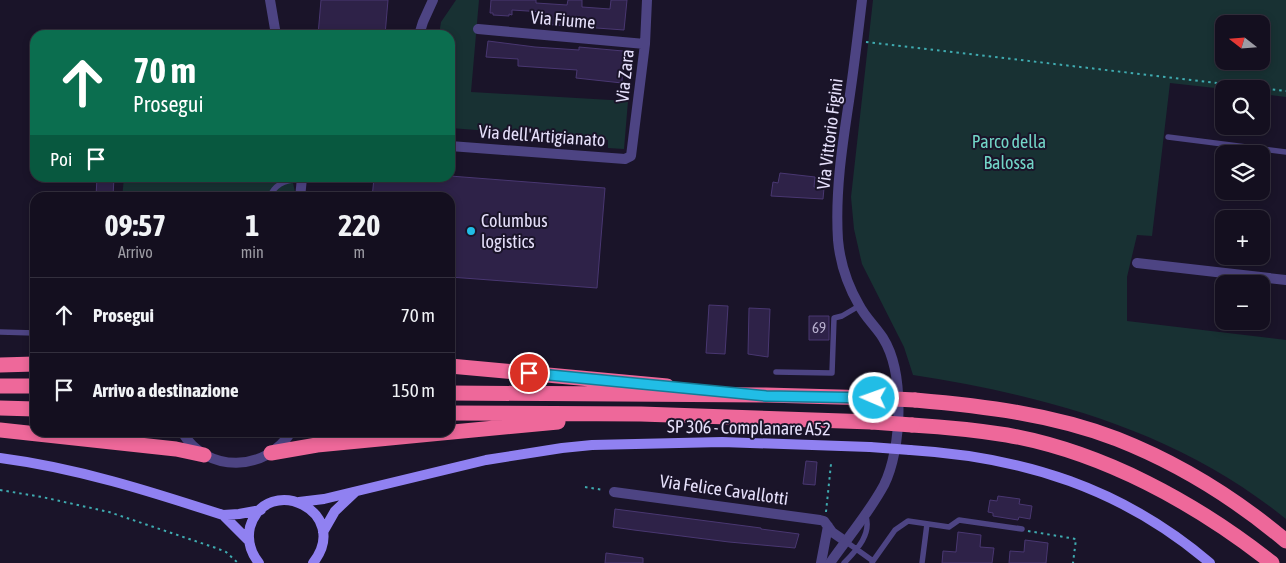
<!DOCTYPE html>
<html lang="it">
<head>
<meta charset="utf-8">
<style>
	:root { --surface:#140f1f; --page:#211d2c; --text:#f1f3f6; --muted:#9d9ca4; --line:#332f3d }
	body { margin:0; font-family:"Asap Condensed",sans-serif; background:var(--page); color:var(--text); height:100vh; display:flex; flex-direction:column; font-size:19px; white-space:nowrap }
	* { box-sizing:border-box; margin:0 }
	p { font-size:16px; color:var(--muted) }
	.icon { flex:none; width:28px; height:28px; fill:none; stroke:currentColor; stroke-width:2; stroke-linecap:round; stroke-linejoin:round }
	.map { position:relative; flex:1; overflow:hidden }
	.details { position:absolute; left:30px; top:192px; width:425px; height:245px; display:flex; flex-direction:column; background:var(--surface); border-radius:15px; box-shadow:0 2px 8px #0003,0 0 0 1px var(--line) }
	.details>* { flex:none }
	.banner { position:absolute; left:30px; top:30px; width:425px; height:152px; border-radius:15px; box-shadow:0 2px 8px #0003,0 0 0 1px var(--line); background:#0b6e4f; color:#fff; overflow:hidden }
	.needle { width:32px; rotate:287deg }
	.fabs { position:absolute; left:1215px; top:15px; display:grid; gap:10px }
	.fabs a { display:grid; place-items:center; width:55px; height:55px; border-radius:10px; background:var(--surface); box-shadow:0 2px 8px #0003,0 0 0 1px var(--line); font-size:25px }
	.pin { position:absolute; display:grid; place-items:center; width:42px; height:42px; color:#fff; margin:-21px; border:2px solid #fff; border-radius:50%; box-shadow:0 1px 5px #0007 }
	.me { position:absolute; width:55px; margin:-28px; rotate:272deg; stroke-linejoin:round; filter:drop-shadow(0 0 4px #0008) }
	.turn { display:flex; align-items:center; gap:18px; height:105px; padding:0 20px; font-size:22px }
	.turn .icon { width:65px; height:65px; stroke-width:2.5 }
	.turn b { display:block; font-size:35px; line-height:42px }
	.then { display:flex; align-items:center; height:48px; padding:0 20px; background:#0003; gap:10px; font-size:19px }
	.eta { display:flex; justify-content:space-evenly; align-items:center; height:85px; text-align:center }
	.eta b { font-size:30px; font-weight:700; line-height:35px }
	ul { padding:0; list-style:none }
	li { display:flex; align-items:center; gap:15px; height:75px; padding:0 20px; border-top:1px solid var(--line) }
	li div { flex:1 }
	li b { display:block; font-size:19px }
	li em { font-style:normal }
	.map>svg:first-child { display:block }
	.green { fill:#183133; fill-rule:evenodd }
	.building { fill:#2e2248; stroke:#493771 }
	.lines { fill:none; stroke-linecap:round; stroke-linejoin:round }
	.path { stroke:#3fabb0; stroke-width:2; stroke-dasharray:2.5 4; stroke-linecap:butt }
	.service { stroke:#4d4483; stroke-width:5.5 }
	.minor { stroke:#4d4483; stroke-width:10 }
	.tertiary { stroke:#4d4483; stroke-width:10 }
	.secondary { stroke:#9081f1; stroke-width:10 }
	.motorway { stroke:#ee689a; stroke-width:15 }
	.secondary-bridge { stroke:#9081f1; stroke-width:10 }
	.motorway-bridge { stroke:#ee689a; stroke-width:15 }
	.route-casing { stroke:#157b96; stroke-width:12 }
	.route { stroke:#21bde6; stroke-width:9 }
	.poi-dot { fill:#21bde6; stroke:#1a1429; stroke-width:2 }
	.labels { text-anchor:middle; stroke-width:4; stroke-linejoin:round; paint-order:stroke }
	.number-label { font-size:15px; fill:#b8b0ce }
	.street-label { font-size:18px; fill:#e6e0fb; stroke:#1a1429 }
	.park-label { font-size:18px; fill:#72d5c7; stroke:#1a1429 }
	.poi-label { font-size:18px; fill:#e6e0fb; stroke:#1a1429; text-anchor:start }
</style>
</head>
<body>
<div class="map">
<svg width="1286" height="563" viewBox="0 0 1286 563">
	<rect width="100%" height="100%" fill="#1a1429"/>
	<!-- green -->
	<path class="green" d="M456 0H479L471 92 628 101 624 149 608 148V140L450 128V35H439L441 22Z
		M873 0H1286V97L1261 94V89H1224L1170 83 1152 236 1137 235 1127 277V321L1286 340V519C1178 431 1048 396 913 375L904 347 862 264 854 229 851 197ZM1224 24H1261V61H1224Z
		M124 178H292L296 197 122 198Z"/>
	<!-- building -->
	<path class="building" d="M321 0H388L385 35H318Z
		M491 0H536V3L567 5 568 0H582V7L610 9 611 0H627L624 30 542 24 543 12 512 10V15L509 14V16L493 15V13H490Z
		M488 41 535 47 579 50V47L623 51 622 83 576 78 577 70 518 66V59L486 57Z
		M780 173 815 177 814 187 824 188 823 199 771 196 773 182 778 183Z
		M450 176 605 188 597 288 450 277V198H372L374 178Z
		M97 178H114L113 196H96Z
		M709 305 728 306 725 354 706 353Z
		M749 308 770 309 768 357 748 354Z
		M809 316H829V340H809Z
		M806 461 817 462 815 485 803 484Z
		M998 496 1020 499 1019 504 1032 506 1030 519 1019 517 1018 520 993 516V513L988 512 990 500 997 501Z
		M615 509 761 528V529L799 534 795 548 729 542 634 530 613 527Z
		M958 532 981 535 980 547 994 548 992 563H942L943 551 956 552Z
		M1025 540 1048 543 1046 563H1009L1010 551 1024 552Z
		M606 553 643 558V563H605Z"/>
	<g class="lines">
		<!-- path -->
		<path class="path" d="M866 42 1286 91
			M585 487 604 490
			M0 490 42 497 109 512 216 548 226 552 238 563
			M826 512 831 464
			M1028 531 1076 539 1073 563"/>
		<!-- service -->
		<path class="service" d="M1168 137 1286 152
			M269 198C275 183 287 179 302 180
			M0 332 35 333
			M776 372 832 373 834 318 842 316 859 306
			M845 541 873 561 872 563
			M873 561 895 530 908 521 949 527 959 520 1022 529
			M844 563C857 550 873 533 865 514
			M922 563 927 524"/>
		<!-- minor -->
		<path class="minor" d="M478 29 645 44
			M419 35 423 22 433 0
			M450 146 625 159 631 156 645 44 647 0
			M1137 263 1286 280
			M614 492 820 520 824 521 832 532 845 541
			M821 563 828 526"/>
		<!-- tertiary -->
		<path class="tertiary" d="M270 0 276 35
			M300 198 302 178
			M182 432C207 474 266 472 291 432
			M830 563C848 537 869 513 884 485 902 449 905 373 883 338 876 327 865 317 859 305 848 286 840 262 838 240 835 193 842 147 849 101 854 68 858 34 862 0"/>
		<!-- secondary -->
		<path class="secondary" d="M910 450C1024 457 1122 488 1210 563
			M0 458C77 468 149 491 223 515L239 514 261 510
			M299 502 324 499 486 460 562 448 592 445 722 442 870 447
			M223 515 249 541
			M323 532 335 511 355 492
			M259 563C251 553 247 540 250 527 267 471 353 512 313 563"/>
		<!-- motorway -->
		<path class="motorway" d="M0 365 35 364
			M450 366 667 386
			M0 386H35
			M450 393 766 395 874 398
			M915 400C983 406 1052 414 1117 439 1178 463 1236 499 1286 541
			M0 408 35 409
			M450 413 641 414 872 422
			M912 425C944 427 976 430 1007 435 1103 452 1196 503 1272 563
			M0 430 176 449 204 455
			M271 453 317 445 558 422"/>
		<!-- secondary-bridge -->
		<path class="secondary-bridge" d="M870 447 910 450"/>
		<!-- motorway-bridge -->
		<path class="motorway-bridge" d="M874 398 915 400
			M872 422 912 425"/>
	</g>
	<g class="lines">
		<defs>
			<path id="route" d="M529 373 766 396 874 398"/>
		</defs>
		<!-- route casing -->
		<use href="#route" class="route-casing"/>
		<!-- route -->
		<use href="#route" class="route"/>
	</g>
	<!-- markers -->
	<circle class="poi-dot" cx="471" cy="231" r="5"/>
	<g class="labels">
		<!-- number labels -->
		<g class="number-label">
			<text x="819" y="333">69</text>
		</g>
		<!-- street labels -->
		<g class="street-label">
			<text transform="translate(563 20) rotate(5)" y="6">Via Fiume</text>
			<text transform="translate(625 76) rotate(-84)" y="6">Via Zara</text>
			<text transform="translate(830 134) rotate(-83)" y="6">Via Vittorio Figini</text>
			<text transform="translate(542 136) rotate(4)" y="6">Via dell'Artigianato</text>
			<text transform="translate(749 428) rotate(1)" y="6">SP 306 - Complanare A52</text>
			<text transform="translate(724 490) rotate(8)" y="6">Via Felice Cavallotti</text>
		</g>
		<!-- park labels -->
		<g class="park-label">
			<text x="1009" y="148">Parco della<tspan x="1009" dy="21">Balossa</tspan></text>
		</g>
		<!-- poi labels -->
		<g class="poi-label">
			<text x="481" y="227">Columbus<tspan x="481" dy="21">logistics</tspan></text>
		</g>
	</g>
</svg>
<div class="fabs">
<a><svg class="needle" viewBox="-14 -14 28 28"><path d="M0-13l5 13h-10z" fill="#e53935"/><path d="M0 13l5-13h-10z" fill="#9d9ca4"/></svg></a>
<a><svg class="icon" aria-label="search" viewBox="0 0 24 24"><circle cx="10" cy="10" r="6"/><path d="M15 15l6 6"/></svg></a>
<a><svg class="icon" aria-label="layers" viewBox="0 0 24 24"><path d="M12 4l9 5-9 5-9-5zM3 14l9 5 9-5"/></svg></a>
<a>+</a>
<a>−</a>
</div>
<div class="pin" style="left:529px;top:373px;background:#d93025"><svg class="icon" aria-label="arrive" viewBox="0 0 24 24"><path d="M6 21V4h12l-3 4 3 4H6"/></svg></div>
<svg class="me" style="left:874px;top:398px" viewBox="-20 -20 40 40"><circle r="17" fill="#21bde6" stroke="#fff" stroke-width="3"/><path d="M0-11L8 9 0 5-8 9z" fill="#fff"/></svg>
<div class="banner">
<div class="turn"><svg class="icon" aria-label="ahead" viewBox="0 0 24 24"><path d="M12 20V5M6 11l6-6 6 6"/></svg><div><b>70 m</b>Prosegui</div></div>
<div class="then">Poi<svg class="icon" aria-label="arrive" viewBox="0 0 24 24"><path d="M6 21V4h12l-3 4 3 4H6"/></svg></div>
</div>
<section class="details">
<div class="eta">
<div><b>09:57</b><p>Arrivo</p></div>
<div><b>1</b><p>min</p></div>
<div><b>220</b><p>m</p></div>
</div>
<ul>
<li><svg class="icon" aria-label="ahead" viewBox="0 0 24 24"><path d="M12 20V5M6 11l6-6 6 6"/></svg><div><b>Prosegui</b></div><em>70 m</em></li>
<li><svg class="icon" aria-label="arrive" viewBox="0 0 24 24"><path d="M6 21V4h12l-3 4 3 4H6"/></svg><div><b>Arrivo a destinazione</b></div><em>150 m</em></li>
</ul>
</section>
</div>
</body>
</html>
